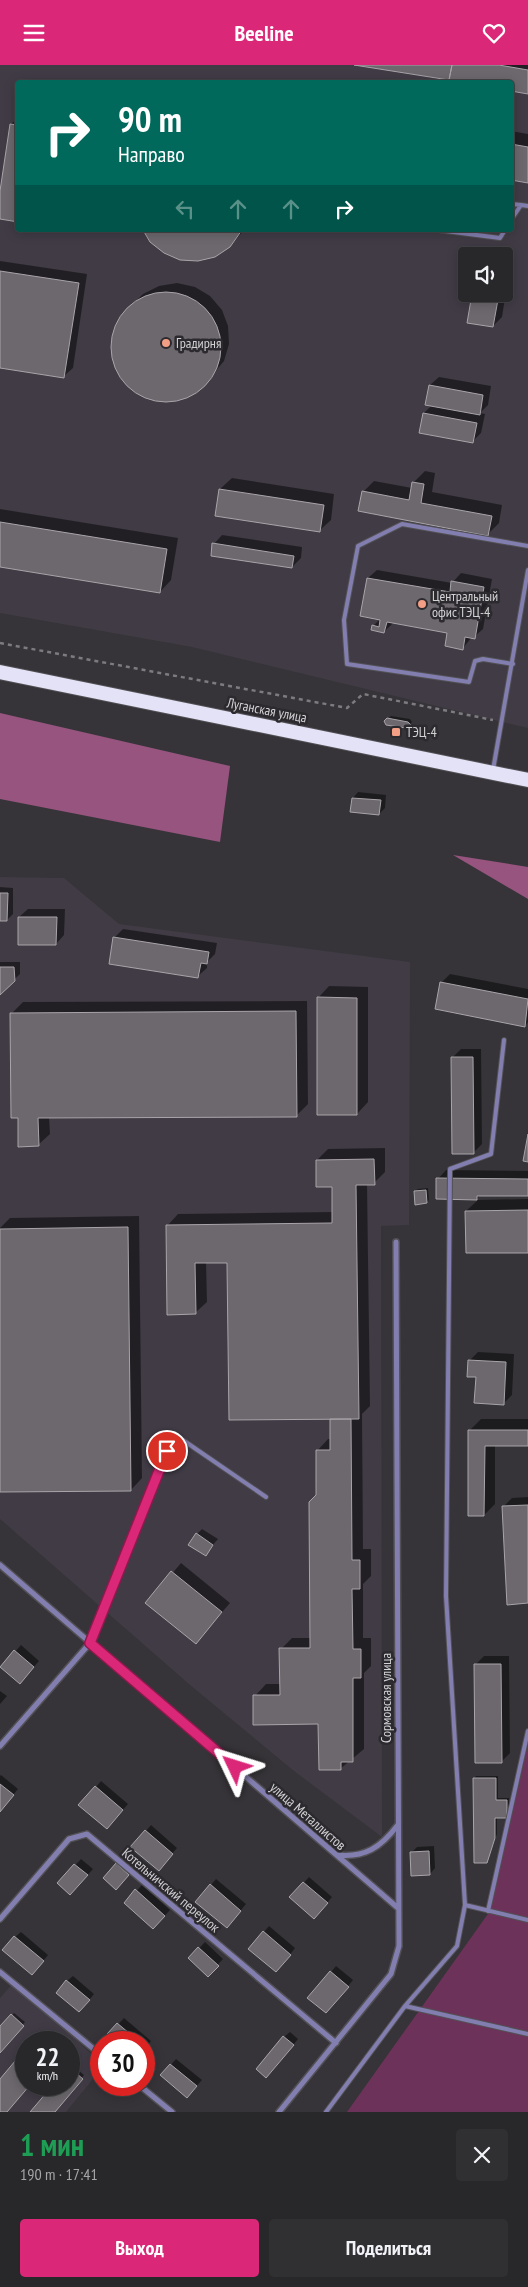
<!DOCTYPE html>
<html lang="ru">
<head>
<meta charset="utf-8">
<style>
	:root { --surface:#28272a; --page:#302f32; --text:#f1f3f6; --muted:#a5a5a8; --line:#444447; --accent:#db2777 }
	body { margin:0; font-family:"PT Sans Narrow",sans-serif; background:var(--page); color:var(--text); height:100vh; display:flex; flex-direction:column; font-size:19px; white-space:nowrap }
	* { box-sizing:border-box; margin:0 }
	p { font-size:16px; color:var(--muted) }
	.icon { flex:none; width:28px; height:28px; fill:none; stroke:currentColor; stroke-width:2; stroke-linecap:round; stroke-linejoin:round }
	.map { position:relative; height:2047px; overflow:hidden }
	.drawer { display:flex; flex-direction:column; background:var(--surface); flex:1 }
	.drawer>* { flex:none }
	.top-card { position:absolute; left:15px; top:15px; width:499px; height:152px; border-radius:5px; box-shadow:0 2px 12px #0003,0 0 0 1px var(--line); background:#00695c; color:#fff; overflow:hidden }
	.fabs { position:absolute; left:458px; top:182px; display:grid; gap:10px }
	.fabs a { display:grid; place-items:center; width:55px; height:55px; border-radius:5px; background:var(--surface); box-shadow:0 2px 12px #0003,0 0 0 1px var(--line); font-size:25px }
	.speed { position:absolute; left:15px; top:1966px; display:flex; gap:10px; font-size:25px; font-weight:700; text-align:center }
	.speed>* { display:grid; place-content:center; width:65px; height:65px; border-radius:50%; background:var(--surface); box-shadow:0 2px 12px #0003,0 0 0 1px var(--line); line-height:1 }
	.speed small { font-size:12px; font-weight:400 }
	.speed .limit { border:8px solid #d22; background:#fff; color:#111 }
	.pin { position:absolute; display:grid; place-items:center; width:42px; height:42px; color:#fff; margin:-21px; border:2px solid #fff; border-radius:50%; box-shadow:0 1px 5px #0007 }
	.me { position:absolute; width:55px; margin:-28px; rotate:311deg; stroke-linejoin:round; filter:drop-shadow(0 0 4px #0008) }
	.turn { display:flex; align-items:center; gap:18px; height:105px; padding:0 20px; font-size:22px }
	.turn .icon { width:65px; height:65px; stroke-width:2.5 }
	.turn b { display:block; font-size:35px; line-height:42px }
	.lanes { display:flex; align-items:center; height:48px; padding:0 20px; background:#0003; justify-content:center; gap:25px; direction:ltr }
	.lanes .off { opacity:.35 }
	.round { display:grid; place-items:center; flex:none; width:52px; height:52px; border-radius:5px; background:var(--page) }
	.summary { display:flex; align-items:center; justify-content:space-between; height:85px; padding:0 20px }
	h1 { font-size:30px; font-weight:700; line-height:38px; color:#1e9e55 }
	.button { display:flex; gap:10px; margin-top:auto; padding:10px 20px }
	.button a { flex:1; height:58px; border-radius:5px; background:var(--accent); color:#fff; font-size:20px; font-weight:700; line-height:58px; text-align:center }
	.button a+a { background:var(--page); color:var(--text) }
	header { display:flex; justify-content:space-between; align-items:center; height:65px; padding:0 20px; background:var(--accent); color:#fff; font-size:22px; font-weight:700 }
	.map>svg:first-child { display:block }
	.built { fill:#403b45; fill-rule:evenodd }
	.green { fill:#6d3259 }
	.forest { fill:#96547f }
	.shadow { fill:#0007 }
	.building { fill:#6c686d; stroke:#a8a4a9 }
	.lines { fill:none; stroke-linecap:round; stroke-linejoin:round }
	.service-casing { stroke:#525054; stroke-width:6 }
	.minor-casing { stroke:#525054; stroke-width:8 }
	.trunk-casing { stroke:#525054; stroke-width:16 }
	.path { stroke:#7d7b7f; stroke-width:2.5; stroke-dasharray:4 4; stroke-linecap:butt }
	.service { stroke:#827eaf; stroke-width:4 }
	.minor { stroke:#827eaf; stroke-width:5 }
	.trunk { stroke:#e3e2f6; stroke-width:14 }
	.route-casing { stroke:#8e194d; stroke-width:12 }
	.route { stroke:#db2777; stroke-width:9 }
	.poi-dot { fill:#f39f86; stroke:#2c2a2e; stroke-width:2 }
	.labels { text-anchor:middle; stroke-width:5; stroke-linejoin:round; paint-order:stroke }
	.poi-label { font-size:14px; fill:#d2d1d4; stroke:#2c2a2e; text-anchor:start }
	.street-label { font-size:14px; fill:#d2d1d4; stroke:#2c2a2e }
</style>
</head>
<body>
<header><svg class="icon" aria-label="menu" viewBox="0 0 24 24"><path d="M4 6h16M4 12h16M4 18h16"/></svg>Beeline<svg class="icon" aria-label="heart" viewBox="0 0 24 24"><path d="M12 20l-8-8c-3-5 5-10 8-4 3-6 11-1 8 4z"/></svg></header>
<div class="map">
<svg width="528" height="2047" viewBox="0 0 528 2047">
	<rect width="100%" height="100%" fill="#363438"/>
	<!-- built -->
	<path class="built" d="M0 0H528V663L192 582 0 548ZM18 18H511V165H18ZM466 191H504V229H466Z
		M0 812 64 813 119 859 410 897 409 1160 381 1161 382 1772 294 1706 190 1620 0 1454Z
		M14 1917 101 1998V2004L66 2047H0V1933ZM26 1978H69V2020H26Z"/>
	<!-- green -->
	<path class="green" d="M528 1679V2047H347L490 1846Z"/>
	<!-- forest -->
	<path class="forest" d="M0 648 230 701 220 777 0 734Z
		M453 790 528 802V834Z"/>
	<!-- shadow -->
	<path class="shadow" d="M360 0H528V28L511 18H463Z
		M18 53V156L0 153V134L11 59Z
		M511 66 528 69V117L511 114Z
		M145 165H244L230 181Z
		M0 196 87 209 73 303 64 311 0 301Z
		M504 199 510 200 502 252 493 261 468 257 473 229H504Z
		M177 218 195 222 210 231 222 245 228 261 229 279 224 296 204 320 190 330 173 336 155 335 139 329 125 317 116 302 112 285 114 267 121 251 143 229 159 221Z
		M439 312 491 321 488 340 480 348 485 349 481 368 472 377 424 348 432 340 430 320Z
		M425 406 435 408 432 427 502 440 499 458 488 469 363 427 374 416 412 423 413 418Z
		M232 413 334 429 331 455 319 466 220 424Z
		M0 444 178 473 171 515 160 527 0 501Z
		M222 470 302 482 301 493 292 502 214 479Z
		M377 505 452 518 461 508 492 514 483 564 474 572H472L463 583 448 567 393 558 384 567 373 561 380 554 368 513Z
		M391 651 410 654 412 657 410 659 385 656Z
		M358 727 386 730 385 743 379 749 353 733Z
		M0 822 13 823V849L7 855H0Z
		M28 844H65L64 870 56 879 19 852Z
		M123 864 217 878 215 889 207 897V903L198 911 114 873Z
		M0 897H20V909L0 928Z
		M450 909 528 924V957L525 961 437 943 442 917Z
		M329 921 368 922V1037L357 1049 318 933Z
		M307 936 308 1039 296 1051 49 1052 50 1069 38 1080 19 1052 11 949 23 937Z
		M461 984H481L482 1079 473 1088 452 993Z
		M385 1083V1107L374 1118H367L370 1341 362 1349 363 1484H371V1511L363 1519V1573H371V1601L364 1608V1684L340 1704 320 1658 255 1631 266 1619H281V1584L292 1573H311L317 1386 328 1374H332V1353L228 1197H206L207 1237 195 1248 167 1161 178 1149 333 1147V1121L317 1095 328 1084Z
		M446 1105 528 1106V1130L481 1129 477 1134 438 1114Z
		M428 1123 429 1135 427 1137 415 1126 418 1124Z
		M528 1134V1186L466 1146 478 1135Z
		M139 1151 142 1413 131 1425 0 1297V1163L10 1153Z
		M478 1287 514 1289 512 1330 503 1339 477 1311 469 1296Z
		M481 1354H528V1380H495V1439L484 1450 470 1365Z
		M528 1432V1537L503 1442 512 1433Z
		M202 1464 218 1474 205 1489 197 1469Z
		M181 1498 230 1538 196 1577 147 1538Z
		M21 1580 39 1596 25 1612 2 1602Z
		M484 1591H509L510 1688 501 1697 475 1600Z
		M0 1626 7 1631 0 1639Z
		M1 1710 18 1724 0 1746V1711Z
		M476 1711H498V1733H509V1749L507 1752H497V1769L486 1797 474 1714Z
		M101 1716 128 1739 112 1757 96 1722Z
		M151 1760 177 1783 164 1798 146 1766Z
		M434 1781 435 1803 430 1809 411 1788 417 1782Z
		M81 1794 93 1804 76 1823 59 1818Z
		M122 1794 134 1804 122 1818 117 1799Z
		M309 1812 332 1832 320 1846 291 1832Z
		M216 1814 246 1839 232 1856 211 1820Z
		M142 1820 170 1845 159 1857 125 1838Z
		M269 1861 295 1883 282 1900 264 1867Z
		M21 1867 48 1890 37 1903 15 1872Z
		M205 1877 223 1894 208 1910 190 1893Z
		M336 1901 353 1915 332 1941 331 1907Z
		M73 1911 94 1929 85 1940 67 1916Z
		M14 1948 25 1957 0 1986V1963Z
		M124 1953 151 1976 144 1985V1978H119L109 1969Z
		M290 1967 298 1974 272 2006 284 1972Z
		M39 1970 48 1978H32Z
		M176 1994 202 2015 192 2026 162 2010Z
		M72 2000 84 2010 53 2047H32L54 2020H69V2003Z"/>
	<!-- building -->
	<path class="building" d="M354 0H452L449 15Z
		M452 0H499L528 5V29L511 26V18H464L449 15Z
		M10 59 18 60V157L0 154V126Z
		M511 79 528 82V118L511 115Z
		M143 165H242L230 182 215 192 198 196 180 195 164 188 150 177Z
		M0 206 79 218 64 313 0 303Z
		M111 282a55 55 0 1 1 110 0a55 55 0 1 1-110 0Z
		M472 229H499L493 262 467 258Z
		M429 320 483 330 480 350 425 340Z
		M423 348 477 358 473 378 419 368Z
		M412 417 424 419 421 438 492 451 488 471 358 446 362 426 409 435Z
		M219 424 324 440 320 467 215 451Z
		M0 457 167 484 160 528 0 502Z
		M212 478 294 491 292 503 211 491Z
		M367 513 450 527 451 516 484 522 475 574 465 572 463 585 445 581 447 568 387 557 384 568 371 565 372 560 379 562 380 555 360 551Z
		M387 653 408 657 411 660 406 663 386 660 384 656Z
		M352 733 381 735 379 750 350 747Z
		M0 828H8L7 856H0Z
		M18 852H57L56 880H18Z
		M113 872 209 887 207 899 201 898 198 913 109 899Z
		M0 902H14L15 916 0 930Z
		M440 917 528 934 525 962 435 944Z
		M317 932 357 933V1050H317Z
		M296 946 297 1052 38 1053 39 1081 18 1082V1053H11L10 948Z
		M451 992H473L474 1089H452Z
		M528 1069V1097L523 1096Z
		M374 1094 375 1120H356L359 1354 229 1355 227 1198H195L196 1249 167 1250 166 1160 332 1158V1122H316V1095Z
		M436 1113 528 1114V1131H477V1135L436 1134Z
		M426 1125 427 1138 415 1140 414 1126Z
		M528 1145V1188H466L465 1146Z
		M128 1162 131 1426 0 1427V1164Z
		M468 1295 506 1297 504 1340 474 1338 476 1312H467Z
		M330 1354H351L352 1495H360V1524H352L353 1584H361V1613H353V1697H341V1705H319L318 1659 253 1660V1630H280L279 1583H310L309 1437 316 1430V1385H330Z
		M468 1365H528V1381H485L484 1451H468Z
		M528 1440V1538L507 1540 502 1441Z
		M196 1468 213 1480 206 1491 188 1480Z
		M171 1506 222 1547 196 1579 145 1538Z
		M14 1585 34 1602 20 1619 0 1602Z
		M474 1599H501L502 1698H475Z
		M473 1713H496V1735H507V1753H495V1773L487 1798H474Z
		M0 1719 14 1730 0 1747Z
		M95 1721 123 1745 107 1764 78 1740Z
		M145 1765 173 1789 159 1806 130 1782Z
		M429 1786 430 1810 411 1811 410 1787Z
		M116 1798 129 1810 116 1825 103 1813Z
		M74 1799 88 1810 70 1830 57 1818Z
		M303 1817 328 1838 314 1854 289 1832Z
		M210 1819 241 1846 227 1863 195 1837Z
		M135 1824 165 1851 153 1864 124 1838Z
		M263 1866 291 1890 276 1907 248 1884Z
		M14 1871 44 1896 32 1910 2 1885Z
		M198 1882 219 1901 208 1912 188 1893Z
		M330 1906 349 1922 326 1948 307 1933Z
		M66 1915 90 1935 79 1947 56 1928Z
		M11 1949 24 1961 0 1988V1961Z
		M117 1958 141 1978H117L107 1969Z
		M36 1971 43 1978H30Z
		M283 1971 294 1980 266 2013 256 2004Z
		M26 1983V2020H30L7 2047H0V2014Z
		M170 1999 197 2021 187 2033 160 2010Z
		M69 2002 83 2014 55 2047H30L53 2020H69Z"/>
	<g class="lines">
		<defs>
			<path id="service" d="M511 139 521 140
				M511 155 521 140 528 141
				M438 165 500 173 505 165
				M513 599 483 594 475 596 469 617 347 599 344 555 358 481 402 459 528 481
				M493 705 528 505
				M90 1578 174 1369 266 1432
				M465 1840 446 1531 450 1104 491 1089 504 975
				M488 1846 528 1666
				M528 1855 465 1840 457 1881 405 1941 528 1969
				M326 2047 405 1941"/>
			<path id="minor" d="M0 1500 398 1843
				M0 1681 90 1578
				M337 1790C365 1793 381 1782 397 1761
				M0 1854 69 1774 87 1769 336 1978
				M0 1907 101 1990
				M139 2020 172 2047
				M279 2047 391 1909 399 1881 396 1177"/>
			<path id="trunk" d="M0 607 528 715"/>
		</defs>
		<!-- service casing -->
		<use href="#service" class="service-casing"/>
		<!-- minor casing -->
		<use href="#minor" class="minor-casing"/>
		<!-- trunk casing -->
		<use href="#trunk" class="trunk-casing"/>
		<!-- path -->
		<path class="path" d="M0 578 347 643 363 629 493 655"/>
		<!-- service -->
		<use href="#service" class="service"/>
		<!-- minor -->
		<use href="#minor" class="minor"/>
		<!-- trunk -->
		<use href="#trunk" class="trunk"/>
	</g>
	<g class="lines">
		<defs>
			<path id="route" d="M167 1386 90 1578 235 1702"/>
		</defs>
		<!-- route casing -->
		<use href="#route" class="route-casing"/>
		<!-- route -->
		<use href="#route" class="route"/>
	</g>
	<!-- markers -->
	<g class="poi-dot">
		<circle cx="166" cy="278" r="5"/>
		<circle cx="422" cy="539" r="5"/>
		<rect x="391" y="662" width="10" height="10" rx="2.5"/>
	</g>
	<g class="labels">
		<!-- poi labels -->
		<g class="poi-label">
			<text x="176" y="283">Градирня</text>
			<text x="432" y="536">Центральный<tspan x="432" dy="16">офис ТЭЦ-4</tspan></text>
			<text x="406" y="672">ТЭЦ-4</text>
		</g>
		<!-- street labels -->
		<g class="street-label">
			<text transform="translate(267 645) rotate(11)" y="5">Луганская улица</text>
			<text transform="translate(386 1633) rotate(-90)" y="5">Сормовская улица</text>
			<text transform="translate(308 1751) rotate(41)" y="5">улица Металлистов</text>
			<text transform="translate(171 1825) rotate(40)" y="5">Котельничский переулок</text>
		</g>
	</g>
</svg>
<div class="fabs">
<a><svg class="icon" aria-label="sound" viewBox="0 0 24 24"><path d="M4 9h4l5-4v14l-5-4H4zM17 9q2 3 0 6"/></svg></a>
</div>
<div class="speed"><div>22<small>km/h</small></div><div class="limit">30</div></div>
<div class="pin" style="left:167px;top:1386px;background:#d93025"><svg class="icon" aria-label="arrive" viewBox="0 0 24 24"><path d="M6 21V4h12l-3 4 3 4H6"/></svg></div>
<svg class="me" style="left:235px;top:1702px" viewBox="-20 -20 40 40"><path d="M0-17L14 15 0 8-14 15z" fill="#db2777" stroke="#fff" stroke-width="4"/></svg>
<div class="top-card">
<div class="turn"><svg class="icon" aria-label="right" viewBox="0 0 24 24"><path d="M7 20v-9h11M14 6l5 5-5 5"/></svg><div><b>90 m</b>Направо</div></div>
<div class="lanes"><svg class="icon off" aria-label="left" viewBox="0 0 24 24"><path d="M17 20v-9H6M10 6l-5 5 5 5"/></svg><svg class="icon off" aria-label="ahead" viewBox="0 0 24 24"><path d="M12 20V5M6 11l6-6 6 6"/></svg><svg class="icon off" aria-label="ahead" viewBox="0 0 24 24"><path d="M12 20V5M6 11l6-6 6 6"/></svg><svg class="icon" aria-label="right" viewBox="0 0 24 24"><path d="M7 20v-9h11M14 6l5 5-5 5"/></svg></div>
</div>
</div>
<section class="drawer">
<div class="summary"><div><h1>1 мин</h1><p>190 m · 17:41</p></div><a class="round"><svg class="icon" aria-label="close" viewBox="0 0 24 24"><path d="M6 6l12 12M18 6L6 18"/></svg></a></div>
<div class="button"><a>Выход</a><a>Поделиться</a></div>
</section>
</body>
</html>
